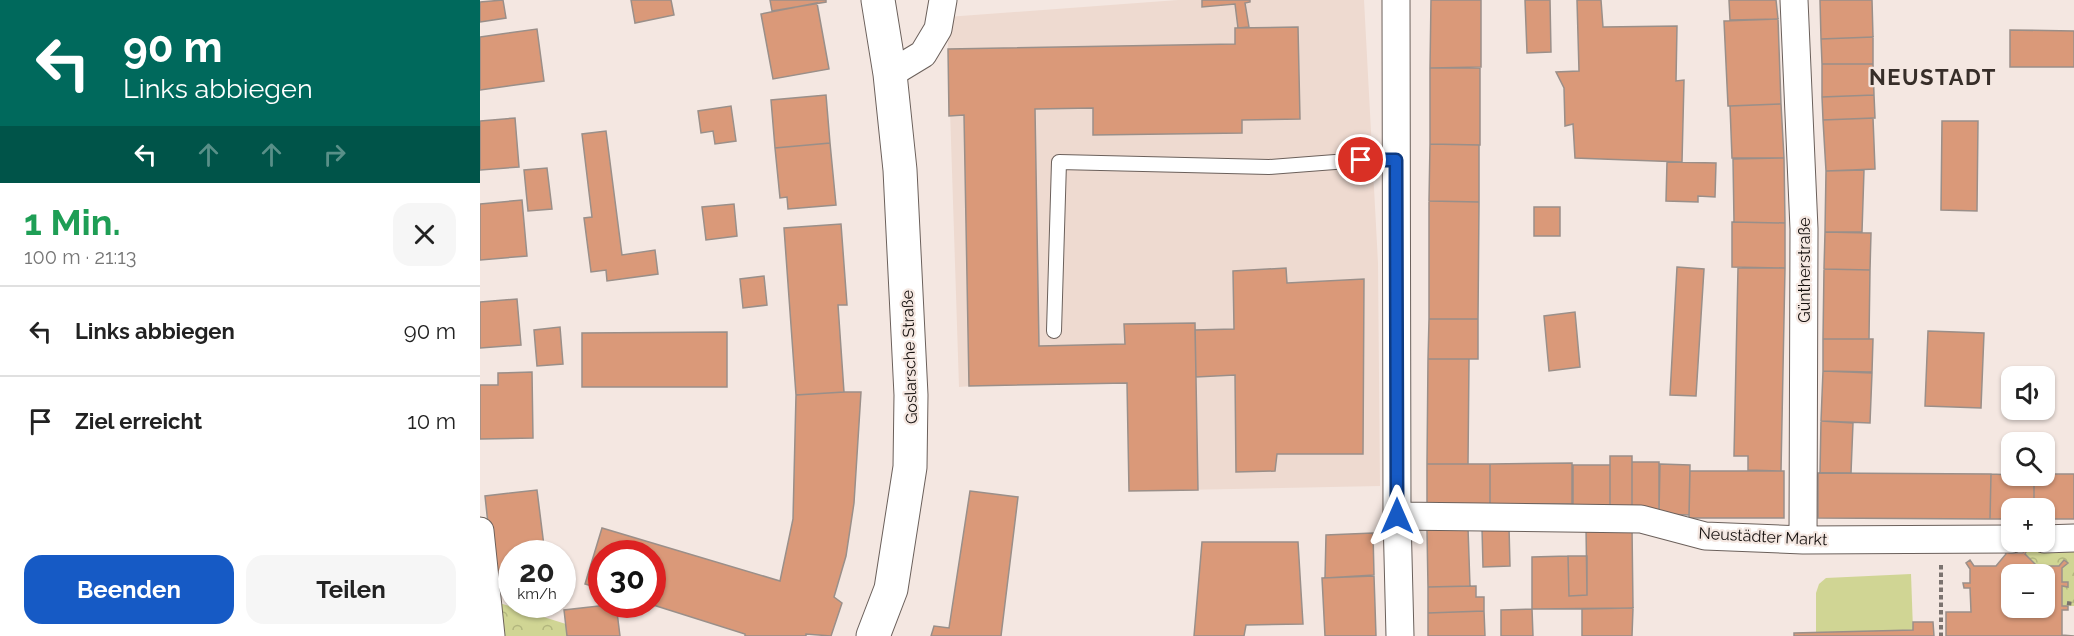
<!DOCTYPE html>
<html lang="de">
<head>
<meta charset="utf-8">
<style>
	:root { --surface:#fff; --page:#f6f6f6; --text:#222; --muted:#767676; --line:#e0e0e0; --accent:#165ac5 }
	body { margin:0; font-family:Raleway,sans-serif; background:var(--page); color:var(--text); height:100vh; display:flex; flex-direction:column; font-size:22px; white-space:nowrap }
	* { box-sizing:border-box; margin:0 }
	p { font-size:20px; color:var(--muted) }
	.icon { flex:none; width:33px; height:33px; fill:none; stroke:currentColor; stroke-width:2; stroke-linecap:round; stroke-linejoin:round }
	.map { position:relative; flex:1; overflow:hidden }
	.drawer { display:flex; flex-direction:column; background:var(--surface); width:480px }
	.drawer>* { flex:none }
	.top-card { background:#00695c; color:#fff; overflow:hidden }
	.tools { position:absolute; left:1521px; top:366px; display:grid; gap:12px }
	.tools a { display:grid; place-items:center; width:54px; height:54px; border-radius:12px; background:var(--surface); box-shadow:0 2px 4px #0004; font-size:30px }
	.speed { position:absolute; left:18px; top:540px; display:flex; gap:12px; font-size:30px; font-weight:700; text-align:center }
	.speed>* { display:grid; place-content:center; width:78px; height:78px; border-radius:50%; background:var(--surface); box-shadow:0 2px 4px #0004; line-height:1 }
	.speed small { font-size:15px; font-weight:400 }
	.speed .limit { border:9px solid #d22; background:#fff; color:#111 }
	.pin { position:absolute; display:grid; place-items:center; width:51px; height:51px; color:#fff; margin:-26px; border:3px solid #fff; border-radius:50%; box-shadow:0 2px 6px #0007 }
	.me { position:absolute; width:66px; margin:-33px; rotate:0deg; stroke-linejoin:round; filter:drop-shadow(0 0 4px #0008) }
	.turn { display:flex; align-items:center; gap:21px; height:126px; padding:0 24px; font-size:27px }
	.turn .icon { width:78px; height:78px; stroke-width:2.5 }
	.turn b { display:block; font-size:42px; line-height:51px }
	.lanes { display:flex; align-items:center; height:57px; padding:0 24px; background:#0003; justify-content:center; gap:30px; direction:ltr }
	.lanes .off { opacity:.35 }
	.round { display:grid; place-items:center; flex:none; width:63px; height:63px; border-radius:18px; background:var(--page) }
	.overview { display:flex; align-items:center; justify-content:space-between; height:102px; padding:0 24px }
	h1 { font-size:36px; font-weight:700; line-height:45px; color:#1e9e55 }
	.primary-button { display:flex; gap:12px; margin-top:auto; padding:12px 24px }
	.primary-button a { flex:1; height:69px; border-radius:18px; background:var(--accent); color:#fff; font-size:24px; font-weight:700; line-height:69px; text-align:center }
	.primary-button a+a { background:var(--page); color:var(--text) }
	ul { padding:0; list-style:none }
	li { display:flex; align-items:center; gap:18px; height:90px; padding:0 24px; border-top:2px solid var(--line) }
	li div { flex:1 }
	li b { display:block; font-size:22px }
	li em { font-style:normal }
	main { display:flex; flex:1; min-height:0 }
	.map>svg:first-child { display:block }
	.built { fill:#eedad0 }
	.grass { fill:#d0d594 }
	.park { fill:url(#park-crowns) }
	.building { fill:#da9979; stroke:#9a8f89; stroke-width:1.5; fill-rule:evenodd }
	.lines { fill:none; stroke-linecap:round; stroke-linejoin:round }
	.service-casing { stroke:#6b605b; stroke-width:16 }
	.minor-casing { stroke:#6b605b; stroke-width:29 }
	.secondary-casing { stroke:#6b605b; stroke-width:35 }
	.path { stroke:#7b736f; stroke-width:4; stroke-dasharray:4.5 3; stroke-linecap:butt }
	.service { stroke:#fff; stroke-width:14 }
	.minor { stroke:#fff; stroke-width:27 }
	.secondary { stroke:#fff; stroke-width:33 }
	.route-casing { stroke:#0e3a80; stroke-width:15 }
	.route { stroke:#165ac5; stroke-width:10 }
	.labels { text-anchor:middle; stroke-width:4.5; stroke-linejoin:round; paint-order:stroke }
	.street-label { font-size:16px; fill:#16110f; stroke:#f4e7e1 }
	.district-label { font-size:22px; font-weight:bold; letter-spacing:1.5px; fill:#372e29; stroke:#f4e7e1 }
</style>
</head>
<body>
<main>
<section class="drawer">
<div class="top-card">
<div class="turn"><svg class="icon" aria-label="left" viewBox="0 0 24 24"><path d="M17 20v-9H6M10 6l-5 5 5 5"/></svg><div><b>90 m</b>Links abbiegen</div></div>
<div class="lanes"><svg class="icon" aria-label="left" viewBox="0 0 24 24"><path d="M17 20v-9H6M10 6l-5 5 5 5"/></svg><svg class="icon off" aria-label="ahead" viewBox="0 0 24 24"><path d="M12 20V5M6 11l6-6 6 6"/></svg><svg class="icon off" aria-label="ahead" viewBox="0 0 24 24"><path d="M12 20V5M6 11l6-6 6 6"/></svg><svg class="icon off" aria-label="right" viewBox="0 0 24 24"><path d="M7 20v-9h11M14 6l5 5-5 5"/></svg></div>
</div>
<div class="overview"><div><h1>1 Min.</h1><p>100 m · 21:13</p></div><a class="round"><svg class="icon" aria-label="close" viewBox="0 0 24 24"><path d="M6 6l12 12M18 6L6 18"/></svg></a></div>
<ul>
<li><svg class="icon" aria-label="left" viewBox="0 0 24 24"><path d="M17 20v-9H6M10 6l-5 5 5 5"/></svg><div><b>Links abbiegen</b></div><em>90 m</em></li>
<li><svg class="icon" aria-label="arrive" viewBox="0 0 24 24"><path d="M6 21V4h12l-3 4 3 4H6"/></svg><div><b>Ziel erreicht</b></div><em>10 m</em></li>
</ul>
<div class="primary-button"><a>Beenden</a><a>Teilen</a></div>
</section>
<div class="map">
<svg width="1594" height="636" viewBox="0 0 1594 636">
	<defs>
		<pattern id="park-crowns" width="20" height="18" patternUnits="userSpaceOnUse" patternTransform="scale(1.5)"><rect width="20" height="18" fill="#d0d594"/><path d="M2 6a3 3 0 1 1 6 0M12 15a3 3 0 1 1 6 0" fill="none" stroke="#b2b67e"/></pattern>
	</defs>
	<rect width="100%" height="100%" fill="#f4e7e1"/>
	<!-- built -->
	<path class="built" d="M698 0H884L898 263 900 486 649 491 651 372 479 387 467 17Z"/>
	<!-- grass -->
	<path class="grass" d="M1431 574 1433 630 1336 633V593L1339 584 1346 578Z"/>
	<!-- park -->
	<path class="park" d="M1547 550 1594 551V606H1582V586L1588 587 1582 582V568L1587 563 1584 560 1579 566H1557L1545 554Z
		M13 601 124 636H17Z"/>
	<!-- building -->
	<path class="building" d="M23 0 26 18 0 22V2Z
		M151 0H191L194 15 155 23Z
		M290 0H346V2L292 11Z
		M722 0H770V2L765 3 769 27 758 28 755 4 722 7Z
		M951 0H1001V67L950 68Z
		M1045 0H1070L1071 52 1047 53Z
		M1097 0H1121L1123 27 1197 26 1196 81 1204 80 1202 162 1095 158 1093 124 1085 126 1084 88 1076 72 1099 71Z
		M1249 0H1296L1298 19 1250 20Z
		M1340 0H1392L1393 37 1341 39Z
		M337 3 349 69 293 79 281 14Z
		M1298 19 1301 104 1248 106 1244 21Z
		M818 27 820 119 762 120V133L613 135V108L555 109 559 346 645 344 644 324 715 323 718 490 649 491 647 383 489 386 484 115 469 116 468 49 755 44V28Z
		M57 29 64 81 0 90V37Z
		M1530 30 1594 31V67H1530Z
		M1393 37V64H1342L1341 39Z
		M1342 64H1393L1394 95 1342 97Z
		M950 68H1000V145L950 144Z
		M346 95 350 143 295 148 291 100Z
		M1394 95 1395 118 1343 120 1342 97Z
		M1301 104 1304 158H1252L1250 106Z
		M251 106 256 141 235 144 233 131 221 133 218 111Z
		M35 118 39 167 0 170V121Z
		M1393 118 1395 169 1346 171 1343 120Z
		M1462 121H1498L1497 211 1461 210Z
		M126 131 142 255 175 250 178 274 127 281 126 270 111 272 104 218 112 217 102 134Z
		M350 143 356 205 308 209 307 197 300 198 295 148Z
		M950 144 999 145V202L949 201Z
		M1304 158 1305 223 1254 222 1253 159Z
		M1187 162 1236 163 1235 197 1218 196V202L1186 201Z
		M67 168 72 209 48 211 44 170Z
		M1384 170 1382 232H1345L1346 171Z
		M42 200 47 256 0 260V204Z
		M949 201 999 202 998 319H949Z
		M254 204 257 236 226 240 222 207Z
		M1054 207H1080V236H1054Z
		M1252 222 1305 223V268L1252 267Z
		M361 224 367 305H358L364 392 316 395 304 228Z
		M1345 232 1391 233 1390 270 1344 269Z
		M1197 267 1224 269 1216 396 1190 395Z
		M806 268 807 283 884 279 883 454H797L795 471 756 472 755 375 716 377 715 330 754 329 753 271Z
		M1258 268H1305L1301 471 1268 470V456H1254Z
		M1344 269 1390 270 1389 339H1343Z
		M284 276 287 305 263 308 260 279Z
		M37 299 41 345 0 348V302Z
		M1095 312 1100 367 1069 371 1064 316Z
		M949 319H998V359H948Z
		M80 327 83 364 57 366 54 330Z
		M1448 331 1504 333 1501 408 1445 406Z
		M247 332V387H102V333Z
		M1343 339H1393L1392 372 1343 371Z
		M948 359H989L988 464H947Z
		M1343 371 1392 373 1390 423 1341 421Z
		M52 372 53 438 0 439V385H18V373Z
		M364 392H381L374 503 366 556 354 597 362 603 351 636 326 634V636H265V634L170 604H172V554H122V589L105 584 122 528 300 581 313 519 316 395Z
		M1341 421 1373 423 1371 473H1340Z
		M1130 456H1152V507H1130Z
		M1152 462H1179V510L1152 509Z
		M1092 463V504H1010V464Z
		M947 464H1010V504L947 505Z
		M1180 464 1210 465 1209 515 1179 514Z
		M1093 465H1130V507H1093Z
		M1210 471H1304V518H1209Z
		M1338 473 1511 474 1510 519 1338 518Z
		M1511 474 1554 476V508H1532V519H1510Z
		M1564 474H1594V519H1564V508H1554V476H1564Z
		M57 490 65 554H32V587L15 589 5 496Z
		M490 491 538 497 521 636H451L454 626 469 628Z
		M1029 527 1030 566 1003 567 1002 528Z
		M1106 527H1152L1153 608 1052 609V557L1088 556 1089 596 1107 595Z
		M988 528 990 586 948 587 947 530Z
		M893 533 894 575 845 578 846 535Z
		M722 542H818L823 624 766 625 764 636H714Z
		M1527 549 1529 553H1543L1545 549 1547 550 1545 554 1557 566H1579L1584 560 1588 563 1582 568V582H1588V587L1582 586V606H1588V610H1582V635L1594 636H1466V612H1491L1490 588H1484L1483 583H1490V569L1486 563 1490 560 1494 566H1516L1526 554 1524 550ZM1532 574H1564V608H1532Z
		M1088 556H1107V595L1089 596Z
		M894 576 896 636H845L842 578Z
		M996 586V597H1004V611L948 613V587Z
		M136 604 140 636H87L84 610Z
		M1153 608 1152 636H1102V609Z
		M1052 609 1053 636H1021V610Z
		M1004 611 1005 636H948V613Z
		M1433 622H1453L1454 636H1314V633L1433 630Z"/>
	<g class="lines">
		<defs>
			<path id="service" d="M574 331 579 162 789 167 881 160H916"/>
			<path id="minor" d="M916 0 917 516 920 636
				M1314 0 1324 229 1323 540
				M410 74 443 54 458 29 463 0
				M917 516 1161 519 1225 536 1323 540 1532 539
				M0 531 11 636
				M1564 539 1594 538"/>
			<path id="secondary" d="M393 636 411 589 430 467 431 395 420 170 410 74 398 0"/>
		</defs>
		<!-- service casing -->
		<use href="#service" class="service-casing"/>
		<!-- minor casing -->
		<use href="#minor" class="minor-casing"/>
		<!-- secondary casing -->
		<use href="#secondary" class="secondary-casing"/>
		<!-- path -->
		<path class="path" d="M1461 565V636
			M1587 603 1594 604"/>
		<!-- service -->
		<use href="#service" class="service"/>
		<!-- minor -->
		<use href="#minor" class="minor"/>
		<!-- secondary -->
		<use href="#secondary" class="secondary"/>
	</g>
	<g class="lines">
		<defs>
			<path id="route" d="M881 160H916L917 516"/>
		</defs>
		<!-- route casing -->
		<use href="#route" class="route-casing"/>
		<!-- route -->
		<use href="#route" class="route"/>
	</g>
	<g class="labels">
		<!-- street labels -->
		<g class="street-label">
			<text transform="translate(1324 270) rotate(-90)" y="6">Güntherstraße</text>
			<text transform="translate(429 357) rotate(-92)" y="6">Goslarsche Straße</text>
			<text transform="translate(1283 536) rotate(3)" y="6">Neustädter Markt</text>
		</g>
		<!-- district labels -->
		<g class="district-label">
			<text x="1453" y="85">NEUSTADT</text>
		</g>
	</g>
</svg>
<div class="tools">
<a><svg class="icon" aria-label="sound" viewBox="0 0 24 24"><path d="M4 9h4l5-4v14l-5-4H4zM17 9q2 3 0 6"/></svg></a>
<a><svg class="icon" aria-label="search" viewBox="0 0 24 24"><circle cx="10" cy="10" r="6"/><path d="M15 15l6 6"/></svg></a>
<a>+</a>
<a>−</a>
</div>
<div class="speed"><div>20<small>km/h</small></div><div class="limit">30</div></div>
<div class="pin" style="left:881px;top:160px;background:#d93025"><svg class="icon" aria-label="arrive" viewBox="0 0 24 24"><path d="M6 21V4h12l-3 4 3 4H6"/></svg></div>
<svg class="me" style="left:917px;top:516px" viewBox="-20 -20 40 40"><path d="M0-17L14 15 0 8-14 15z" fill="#165ac5" stroke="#fff" stroke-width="4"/></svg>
</div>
</main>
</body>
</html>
